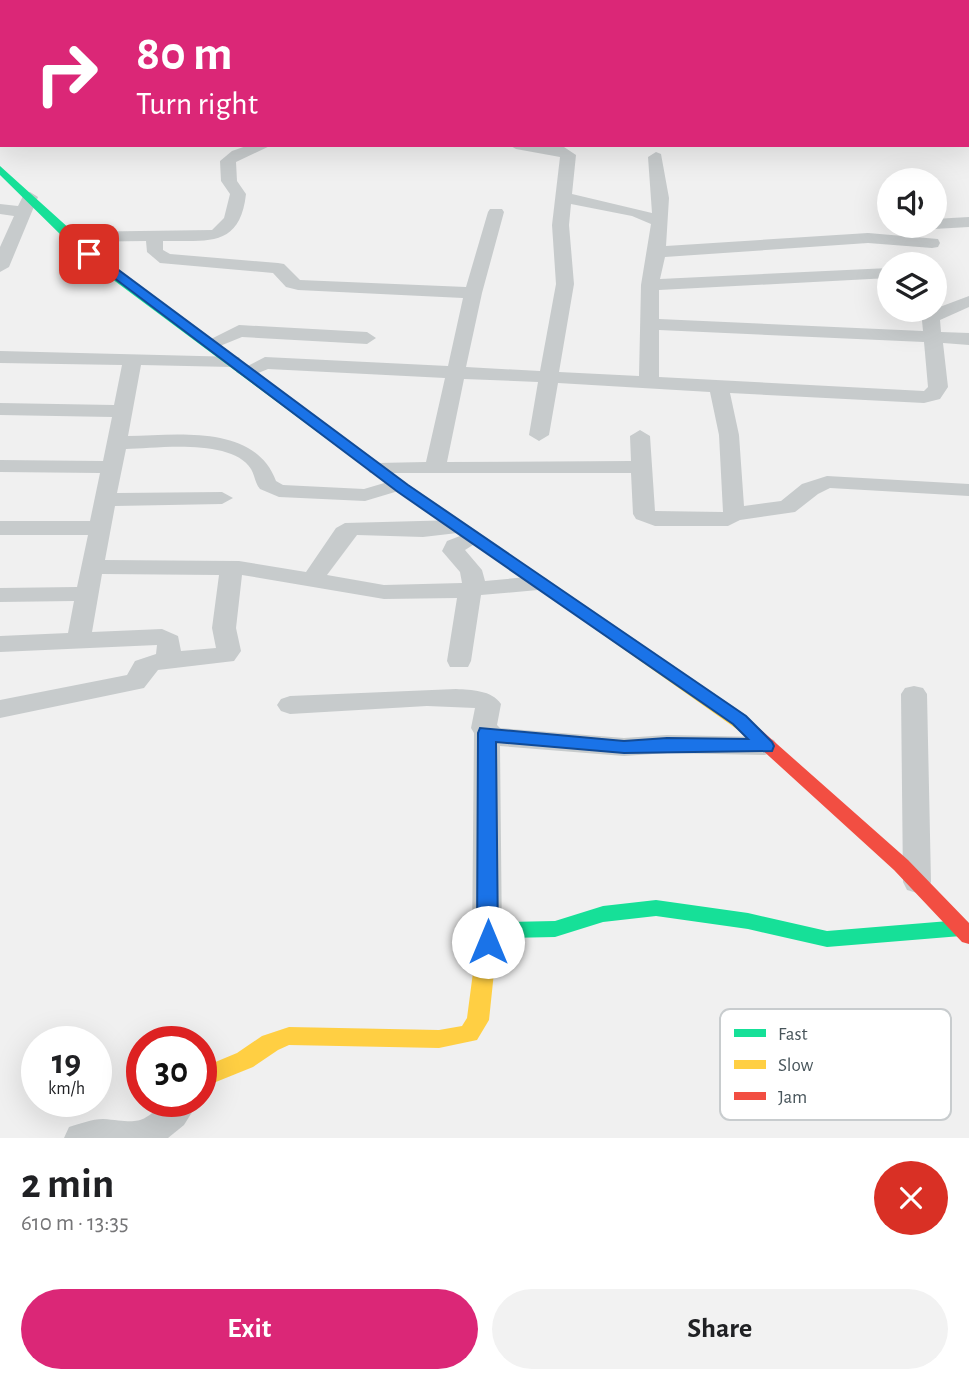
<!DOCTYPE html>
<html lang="en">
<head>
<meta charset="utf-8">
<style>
	:root { --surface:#fff; --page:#f2f2f2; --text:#202124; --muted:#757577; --accent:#db2777 }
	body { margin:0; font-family:"Alegreya Sans",sans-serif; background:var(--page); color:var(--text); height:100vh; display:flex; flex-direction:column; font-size:26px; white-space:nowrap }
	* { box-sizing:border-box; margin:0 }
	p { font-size:23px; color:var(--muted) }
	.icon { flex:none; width:38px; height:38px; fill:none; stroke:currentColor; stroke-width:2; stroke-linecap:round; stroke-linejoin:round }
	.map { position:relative; height:1138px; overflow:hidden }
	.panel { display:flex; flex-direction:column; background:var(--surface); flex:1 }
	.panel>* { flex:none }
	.banner { position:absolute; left:0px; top:0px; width:970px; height:147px; box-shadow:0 7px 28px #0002; background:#db2777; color:#fff; overflow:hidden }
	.fabs { position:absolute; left:877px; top:168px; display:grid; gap:14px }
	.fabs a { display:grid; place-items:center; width:70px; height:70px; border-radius:50%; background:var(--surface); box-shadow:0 7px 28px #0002; font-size:35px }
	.speed { position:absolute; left:21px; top:1026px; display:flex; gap:14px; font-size:35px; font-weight:700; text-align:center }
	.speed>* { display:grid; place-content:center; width:91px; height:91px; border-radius:50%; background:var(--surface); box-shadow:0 7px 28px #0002; line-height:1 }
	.speed small { font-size:18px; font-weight:400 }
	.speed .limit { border:10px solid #d22; background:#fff; color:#111 }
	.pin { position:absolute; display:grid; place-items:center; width:60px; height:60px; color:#fff; margin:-30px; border-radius:14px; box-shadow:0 4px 10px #0006 }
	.me { position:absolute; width:77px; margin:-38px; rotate:0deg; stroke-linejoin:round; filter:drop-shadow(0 0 5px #0008) }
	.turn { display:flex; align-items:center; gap:24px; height:147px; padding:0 21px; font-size:32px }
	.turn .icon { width:91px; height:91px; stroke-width:2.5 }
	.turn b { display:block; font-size:49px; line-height:60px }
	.round { display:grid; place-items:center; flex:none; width:74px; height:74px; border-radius:37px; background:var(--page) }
	.headline { display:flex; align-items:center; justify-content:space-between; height:119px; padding:0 21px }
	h1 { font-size:42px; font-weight:700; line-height:52px }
	.cta { display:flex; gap:14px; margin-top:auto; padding:14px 21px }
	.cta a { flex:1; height:80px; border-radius:42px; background:var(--accent); color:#fff; font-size:28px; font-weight:700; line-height:80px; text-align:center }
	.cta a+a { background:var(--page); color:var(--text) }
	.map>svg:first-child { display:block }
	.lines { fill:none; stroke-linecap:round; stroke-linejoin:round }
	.street { fill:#c7cbcc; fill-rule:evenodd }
	.fast { fill:#16e098; fill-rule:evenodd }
	.slow { fill:#ffcf43; fill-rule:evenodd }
	.jam { fill:#f24e42; fill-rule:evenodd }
	.route { fill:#1a73e8; stroke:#114b97; stroke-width:2 }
	.key { fill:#fff; stroke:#c8ccce; stroke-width:2 }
	.key-label { font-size:19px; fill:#48555b }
</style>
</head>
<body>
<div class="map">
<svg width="969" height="1138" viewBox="0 0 969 1138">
	<rect width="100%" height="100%" fill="#f0f0f0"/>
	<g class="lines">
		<!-- street -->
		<path class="street" d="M37 0H52L36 2Z
			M0 6H2V14H0Z
			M0 30H2V38H0Z
			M0 85H2V93H0Z
			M249 145H272L236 162 237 181 246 194C240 249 206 240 163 241V250L170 254 278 263 284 264 300 280 466 287 488 212 490 209H502L504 212 482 293 466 367 540 371 556 284 552 225 560 157 516 149 509 145H561L576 155 572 194 652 213 648 157 656 152 661 154 669 198 666 246 868 233 938 239 940 243 938 247 932 248 868 243 665 257 660 279 889 268V278L659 290V319L923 331 921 310H934V306L937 308 969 296V307L940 320 941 332 969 333V345L943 343 948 387 940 399 924 403 730 393 739 435 744 506 781 501 802 484 827 476 969 484V496L830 488 818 494 795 512 740 520 728 526H655L636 519 633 514 631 473H370L367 469 370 465 377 463 426 462 445 378 268 369 246 378 236 372 265 357 448 366 463 298 298 290 286 287 273 273 160 263 147 252 146 241 69 242 61 237 69 232 212 230 224 218 230 194 221 181 220 161 232 151ZM571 204 632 216 651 224 641 285 639 376 559 372 574 284 569 225ZM659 330 924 342 928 387 924 391 659 377ZM464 379 538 382 529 435 539 441 549 435 558 383 710 392 719 435 723 512 655 511 650 436 640 430 630 436 631 461 447 462Z
			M30 192 38 197 9 267 0 272V247L14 216 0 214V204L18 206 24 194Z
			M969 217V227L934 229 927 226H934V219Z
			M239 325 367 332 376 338 367 344 242 337 210 350 201 344Z
			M0 351 239 357 241 361 232 367 141 365 128 436C178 435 255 424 276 481L283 485 364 489 398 479 409 485 405 489 365 501 279 497 260 489C255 483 255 476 251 469 232 438 157 448 126 449L117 493 222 492 233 498 222 504 115 506 105 560 239 561 306 572 336 528 345 523 458 520 469 527 466 532 423 537 357 535 327 575 384 585 462 583 460 572 442 551 447 541 473 531 484 538 465 550 482 570 485 581 538 576 546 578 550 583 546 588 538 590 481 595 471 661 468 667H450L447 661 457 598 384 599 242 575 236 628 241 651 234 661 158 670 144 688 0 718V700L127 675 135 661 156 654 157 645 0 652V636L68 633 74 601 0 602V588L77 587 88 535H0V521H90L100 473 0 472V460L103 461 112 417 0 415V403L114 405 122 365 0 363ZM102 574 219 575 212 628 216 648 181 651 178 636 162 629 92 632Z
			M914 686 923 688 927 694 931 882 927 890 917 893 907 890 903 882 901 694 905 688Z
			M456 689C471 690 492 690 501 704L497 725 500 728 624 738 667 735 765 737 774 740 778 746 774 752 765 755 667 753 624 756 500 746 502 942 497 950 487 954 477 950 472 942 474 733 471 728 475 708 427 706 290 714 281 711 277 705 281 699 290 696Z
			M164 1101H199L184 1125 168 1138H64L69 1127C79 1124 92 1119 103 1119 133 1121 141 1128 164 1101Z"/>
		<!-- fast -->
		<path class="fast" d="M0 166 112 267 408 486 529 568 531 571 529 574H517L398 492 104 273 65 239 0 175Z
			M656 900 748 913 827 931 961 920 968 922 969 932 961 936 827 947 748 929 656 916 603 922 555 937 506 938 491 945 484 943 481 937 484 931 503 922 555 921 603 906Z"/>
		<!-- slow -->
		<path class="slow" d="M523 566 529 568 760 729 763 733 760 737H748L517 574 515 571Z
			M491 929 498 931 501 937 497 944 489 1020 477 1040 439 1048 289 1045 278 1050 253 1067 201 1088V1068L237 1053 262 1036 289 1027 439 1030 462 1026 467 1018 477 942 484 931Z"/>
		<!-- jam -->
		<path class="jam" d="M754 727 760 729 908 860 969 923V944L962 942 894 870 748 737 745 733 748 729Z"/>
	</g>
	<!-- route -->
	<path class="route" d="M85 251H93L408 485 746 716 772 742 774 746 772 751 624 753 496 742 498 942 495 948H480L477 942 478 733 480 728 624 741 667 738 748 739 733 724 398 492 85 256Z"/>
	<!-- legend -->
	<rect x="720" y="1009" width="231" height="111" rx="10" class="key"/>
	<rect x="734" y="1029" width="32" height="8" fill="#16e098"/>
	<rect x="734" y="1060" width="32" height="9" fill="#ffcf43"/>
	<rect x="734" y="1092" width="32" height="8" fill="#f24e42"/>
	<g class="key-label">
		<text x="778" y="1040">Fast</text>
		<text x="778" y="1071">Slow</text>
		<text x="778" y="1103">Jam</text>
	</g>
</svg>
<div class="fabs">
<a><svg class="icon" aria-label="sound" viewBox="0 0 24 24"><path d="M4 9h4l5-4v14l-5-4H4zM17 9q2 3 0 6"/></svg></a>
<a><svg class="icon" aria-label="layers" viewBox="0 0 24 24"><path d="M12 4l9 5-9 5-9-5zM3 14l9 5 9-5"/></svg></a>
</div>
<div class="speed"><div>19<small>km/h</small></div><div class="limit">30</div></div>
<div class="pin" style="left:89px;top:254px;background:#d93025"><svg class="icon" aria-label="arrive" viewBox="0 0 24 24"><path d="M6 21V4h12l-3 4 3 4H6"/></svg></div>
<svg class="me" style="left:488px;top:942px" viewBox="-20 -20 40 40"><circle r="19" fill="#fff"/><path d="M0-13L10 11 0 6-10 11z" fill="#1a73e8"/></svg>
<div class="banner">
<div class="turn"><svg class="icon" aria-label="right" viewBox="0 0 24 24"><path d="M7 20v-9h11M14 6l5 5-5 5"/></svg><div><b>80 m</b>Turn right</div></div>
</div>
</div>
<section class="panel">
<div class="headline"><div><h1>2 min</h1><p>610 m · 13:35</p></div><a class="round" style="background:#d93025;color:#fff"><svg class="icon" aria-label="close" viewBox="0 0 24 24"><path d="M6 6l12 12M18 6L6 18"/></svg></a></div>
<div class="cta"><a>Exit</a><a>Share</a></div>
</section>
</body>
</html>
